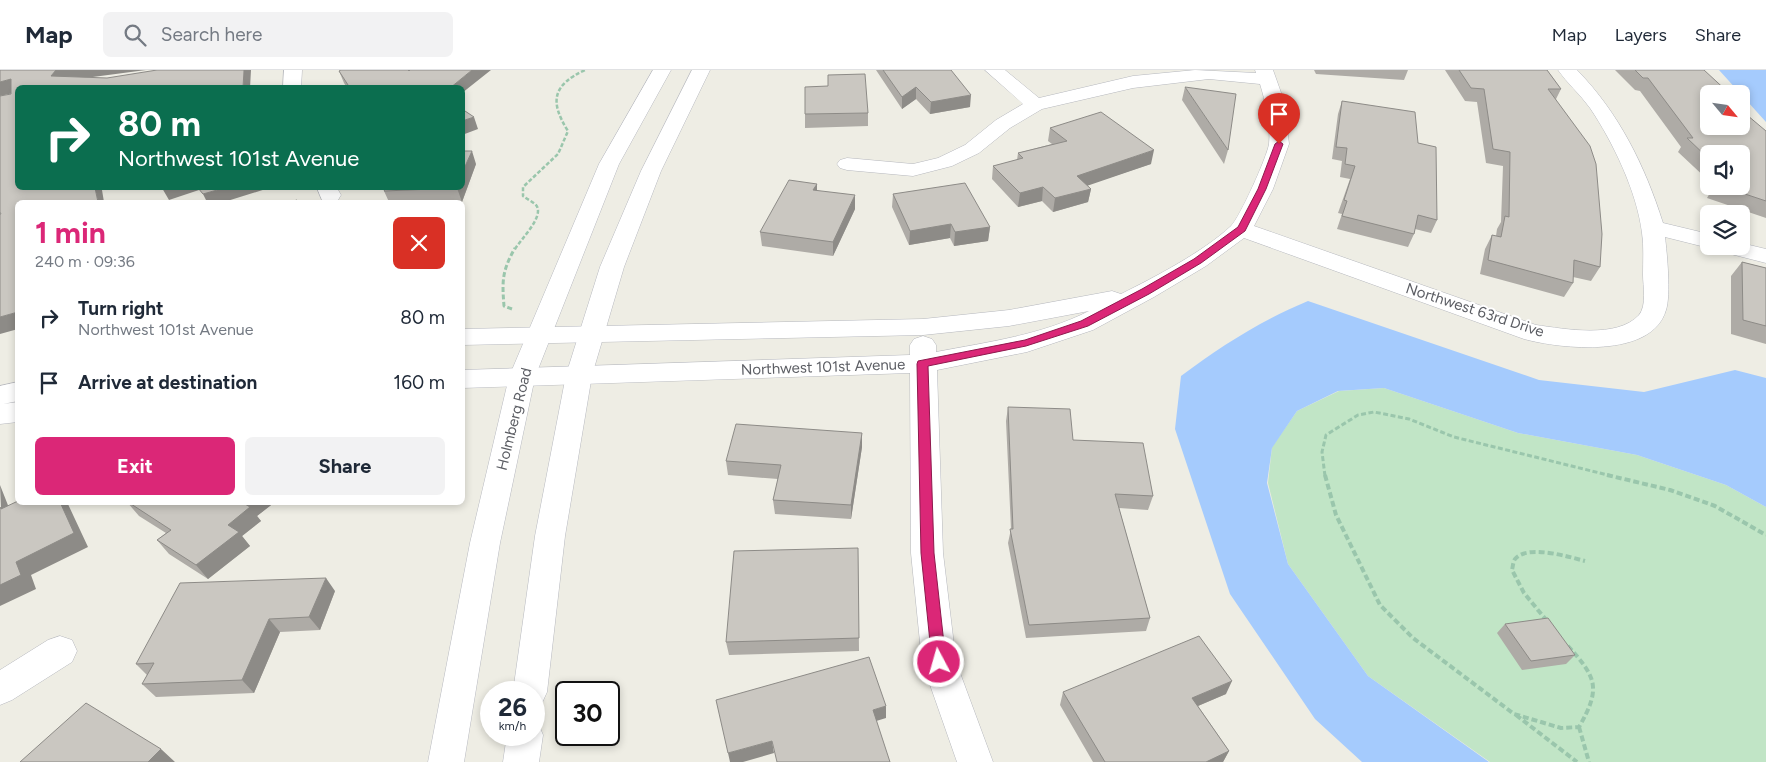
<!DOCTYPE html>
<html lang="en">
<head>
<meta charset="utf-8">
<style>
	:root { --surface:#fff; --page:#f2f2f3; --text:#1f2937; --muted:#747a83; --line:#e0e1e3; --accent:#db2777 }
	body { margin:0; font-family:Figtree,sans-serif; background:var(--page); color:var(--text); height:100vh; display:flex; flex-direction:column; font-size:19px; white-space:nowrap }
	* { box-sizing:border-box; margin:0 }
	p { font-size:16px; color:var(--muted) }
	.icon { flex:none; width:28px; height:28px; fill:none; stroke:currentColor; stroke-width:2; stroke-linecap:round; stroke-linejoin:round }
	.map { position:relative; flex:1; overflow:hidden }
	.side { position:absolute; left:15px; top:130px; width:450px; height:305px; display:flex; flex-direction:column; background:var(--surface); border-radius:8px; box-shadow:0 2px 8px #0003 }
	.side>* { flex:none }
	.banner { position:absolute; left:15px; top:15px; width:450px; height:105px; border-radius:8px; box-shadow:0 2px 8px #0003; background:#0b6e4f; color:#fff; overflow:hidden }
	.needle { width:32px; rotate:119deg }
	.controls { position:absolute; left:1700px; top:15px; display:grid; gap:10px }
	.controls a { display:grid; place-items:center; width:50px; height:50px; border-radius:8px; background:var(--surface); box-shadow:0 2px 8px #0003; font-size:25px }
	.speed { position:absolute; left:480px; top:611px; display:flex; gap:10px; font-size:25px; font-weight:700; text-align:center }
	.speed>* { display:grid; place-content:center; width:65px; height:65px; border-radius:50%; background:var(--surface); box-shadow:0 2px 8px #0003; line-height:1 }
	.speed small { font-size:12px; font-weight:400 }
	.speed .limit { border:2px solid #111; border-radius:8px; background:#fff; color:#111 }
	.pin { position:absolute; display:grid; place-items:center; width:42px; height:42px; color:#fff; margin:-51px -21px; border-radius:50% 50% 50% 0; rotate:-45deg; box-shadow:0 0 5px #0007 }
	.pin .icon { rotate:45deg }
	.me { position:absolute; width:55px; margin:-28px; rotate:354deg; stroke-linejoin:round; filter:drop-shadow(0 0 4px #0008) }
	.turn { display:flex; align-items:center; gap:18px; height:105px; padding:0 20px; font-size:22px }
	.turn .icon { width:65px; height:65px; stroke-width:2.5 }
	.turn b { display:block; font-size:35px; line-height:42px }
	.round { display:grid; place-items:center; flex:none; width:52px; height:52px; border-radius:8px; background:var(--page) }
	.head { display:flex; align-items:center; justify-content:space-between; height:85px; padding:0 20px }
	h1 { font-size:30px; font-weight:700; line-height:38px; color:var(--accent) }
	.action { display:flex; gap:10px; margin-top:auto; padding:10px 20px }
	.action a { flex:1; height:58px; border-radius:8px; background:var(--accent); color:#fff; font-size:20px; font-weight:700; line-height:58px; text-align:center }
	.action a+a { background:var(--page); color:var(--text) }
	ul { padding:0; list-style:none }
	li { display:flex; align-items:center; gap:15px; height:65px; padding:0 20px }
	li div { flex:1 }
	li b { display:block; font-size:19px }
	li em { font-style:normal }
	header { display:flex; align-items:center; gap:30px; box-sizing:border-box; height:70px; padding:0 25px; background:var(--surface); border-bottom:1px solid var(--line) }
	header strong { font-size:24px }
	nav { display:flex; gap:28px; margin-inline-start:auto; font-size:18px }
	.search { width:350px; height:45px; background:var(--page); display:flex; align-items:center; gap:12px; box-sizing:border-box; padding:0 18px; border-radius:8px; color:var(--muted); font-size:19px }
	.map>svg:first-child { display:block }
	.green { fill:#c1e5c6 }
	.water { fill:#a5cbfd }
	.lines { fill:none; stroke-linecap:round; stroke-linejoin:round }
	.street-casing { stroke:#b6b8be; stroke-width:1 }
	.secondary-casing { stroke:#b7b9c0; stroke-width:1 }
	.path-far2 { stroke:#9ac6ac; stroke-width:2.5; stroke-dasharray:4 2; stroke-linecap:butt }
	.path-far1 { stroke:#9ac6ac; stroke-width:3; stroke-dasharray:5 2.5; stroke-linecap:butt }
	.path { stroke:#9ac6ac; stroke-width:4; stroke-dasharray:6 3; stroke-linecap:butt }
	.street { fill:#fff; fill-rule:evenodd }
	.secondary { fill:#fff; fill-rule:evenodd }
	.wall { fill:#aeaba6 }
	.shaded-wall { fill:#8d8b87 }
	.building { fill:#cac7c1; stroke:#8d8b87 }
	.route { fill:#db2777; stroke:#8e194d }
	.labels { text-anchor:middle; stroke-width:4; stroke-linejoin:round; paint-order:stroke }
	.street-label { font-size:15px; fill:#5c5e64; stroke:#fff }
</style>
</head>
<body>
<header>
<strong>Map</strong>
<div class="search"><svg class="icon" aria-label="search" viewBox="0 0 24 24"><circle cx="10" cy="10" r="6"/><path d="M15 15l6 6"/></svg>Search here</div>
<nav><a>Map</a><a>Layers</a><a>Share</a></nav>
</header>
<div class="map">
<svg width="1766" height="692" viewBox="0 0 1766 692">
	<rect width="100%" height="100%" fill="#eeede4"/>
	<!-- green -->
	<path class="green" d="M1384 318 1518 363 1637 385 1726 415 1766 437V692H1490L1368 606 1288 494 1268 413 1272 377 1297 341 1339 321Z"/>
	<!-- water -->
	<path class="water" d="M1719 0H1766V52Z
		M1308 231 1539 310 1644 322 1735 300 1766 308V437L1726 415 1637 385 1518 363 1384 318 1338 321 1297 341 1272 378 1267 413 1288 494 1368 606 1489 692H1362L1315 649 1230 524 1175 359 1181 306C1221 276 1262 250 1308 231Z"/>
	<g class="lines">
		<defs>
			<path id="street" d="M284 0H302L301 18H283Z
				M985 0H1005L1039 28 1133 6 1195 0 1256 3 1255 0H1273L1284 31 1289 74 1273 119 1254 156 1536 255C1565 259 1617 269 1639 245 1647 235 1643 216 1643 205 1643 191 1644 177 1642 163 1637 122 1613 72 1590 38 1580 24 1567 13 1558 0H1577C1619 43 1645 96 1663 153L1709 164V176H1715L1709 178 1665 167C1667 183 1671 225 1666 240 1652 289 1561 279 1524 269L1244 168 1206 196 1154 227 1093 260 1027 282 937 300 943 483 956 592 993 692H957L922 592 911 483 910 303 462 318V300L910 285V275L914 269 923 266 932 269 936 275V282C988 272 1042 265 1089 241L1009 256 923 265 462 275V259L923 249 1009 240 1112 221 1121 224C1155 207 1203 182 1231 156 1240 147 1267 87 1269 74 1271 56 1265 30 1260 14L1209 9 1133 18 1042 39 1010 58 979 83 952 96 913 106 847 100 840 98 837 94 840 90 847 88 913 94 938 88 965 75 996 50 1023 34Z
				M317 118H337L341 125 338 130 330 131 322 130Z
				M1741 173 1766 179V193L1719 181 1716 176H1741Z
				M18 312V331L3 334 18 332V352L0 354V316Z
				M60 566 72 570 77 581 72 592 12 630 0 635V600L48 570Z"/>
			<path id="secondary" d="M653 0H671L619 94 535 307 500 473 464 692H428L470 473 509 307 599 94Z
				M692 0H710L661 101 624 197 592 305 565 466 547 622 542 633 534 637V622H513L535 466 566 305 600 197 641 101Z
				M534 651 538 653 543 665 539 692H503L507 665H534Z"/>
		</defs>
		<!-- street casing -->
		<use href="#street" class="street-casing"/>
		<!-- secondary casing -->
		<use href="#secondary" class="secondary-casing"/>
		<!-- path-far2 -->
		<path class="path-far2" d="M515 179C521 169 545 146 536 135 533 132 527 129 523 126V117L558 84 568 61C549 31 553 15 585 0"/>
		<!-- path-far1 -->
		<path class="path-far1" d="M512 239 504 236C502 211 502 201 515 178
			M1325 406 1322 382 1326 365 1358 345 1374 342 1409 349 1454 367 1612 406"/>
		<!-- path -->
		<path class="path" d="M1325 405 1336 445 1380 535 1413 568 1514 644 1561 658 1579 657C1602 617 1596 607 1567 575
			M1607 405 1670 420 1715 436 1766 465
			M1547 551 1524 523 1512 500C1513 496 1513 492 1515 489 1528 474 1569 487 1585 491
			M1516 645 1577 692
			M1579 657 1589 692"/>
		<!-- street -->
		<use href="#street" class="street"/>
		<!-- secondary -->
		<use href="#secondary" class="secondary"/>
	</g>
	<!-- wall -->
	<path class="wall" d="M876 0H951L970 37 930 44 916 29 902 39Z
		M1314 0H1408L1404 10 1316 4Z
		M1445 0H1547L1561 19 1556 29 1600 197 1591 211 1573 207V213L1564 227 1480 204 1485 179 1492 165 1496 166 1497 159 1501 152 1503 96 1486 93 1477 32 1465 31Z
		M1615 0H1704L1709 24 1766 61V148L1707 128 1714 116H1741L1709 84V111L1678 82 1681 77 1640 21 1635 20Z
		M339 1 462 18H347L344 13Z
		M1185 17 1228 80 1224 94 1182 30Z
		M1342 31 1418 73 1437 150 1431 163 1415 159 1414 164 1408 177 1337 159 1342 144 1338 143 1350 109 1340 107 1342 91 1332 89 1338 44Z
		M868 43V56L805 58V44Z
		M1050 58 1151 94 1087 115 1091 119 1088 132 1053 142 1042 131 1018 137 992 109 993 96 1017 90 1018 83 1052 74 1048 71Z
		M476 94 462 132H389L384 121Z
		M817 114V120L855 139 833 186 762 176 760 162Z
		M893 124 990 157 988 171 954 176 950 168 909 175 892 137Z
		M1742 192 1766 198V274L1731 264V206Z
		M1008 337 1073 370 1153 426 1148 440 1119 438 1150 548 1146 561 1026 568 1008 473 1011 459 1006 351Z
		M862 363V377L851 449 775 444 773 430 778 409 728 405 726 391Z
		M127 432H275L257 446 261 451 242 466 250 476 208 509 169 484 157 470 166 463 139 446Z
		M858 478 859 581 729 585 726 572Z
		M335 521 320 560 280 562 254 623 156 627 142 614 147 605 136 594Z
		M1505 554 1575 585 1566 594 1522 600 1497 563Z
		M1063 622 1226 624 1198 636 1229 681 1223 692H1093L1060 635Z"/>
	<!-- shaded-wall -->
	<path class="shaded-wall" d="M55 0H146L70 10 51 6Z
		M244 0H251L250 18H243Z
		M472 0H491L462 23V18H450Z
		M11 9 18 22 0 26V12Z
		M916 17V29L902 39V27Z
		M971 25 970 37 930 44 931 32Z
		M474 47 478 59 462 65V51Z
		M1154 80 1151 94 1075 120 1077 106Z
		M472 81 476 94 462 132 457 118H462V103Z
		M817 114V128L813 120Z
		M1043 117 1042 131 1018 137 1020 123Z
		M95 118H100L102 120 104 132H98Z
		M162 118H198L199 120 169 130Z
		M224 118H269L224 132H207L203 124Z
		M1091 119 1088 132 1053 142 1055 128Z
		M855 125V139L833 186V172Z
		M951 154 950 168 909 175 910 161Z
		M990 157 988 171 954 176 955 162Z
		M18 242V259L0 264V247Z
		M862 363V377L851 449V435Z
		M0 415 15 453 1 439Z
		M60 432H67L88 477 31 505 36 519 0 536V515L16 492Z
		M247 432H275L257 446 261 451 242 466 250 476 208 509 196 495 228 455Z
		M326 508 335 521 320 560 309 547Z
		M269 549 280 562 254 623 242 610Z
		M1232 611 1226 624 1186 641 1192 628Z
		M886 636V648L873 652V640Z
		M772 671 774 683 743 692H730L728 683Z
		M161 679 175 692H148Z
		M1229 681 1223 692H1206Z"/>
	<!-- building -->
	<path class="building" d="M0 0H56L51 6 107 8 157 0H244L243 18H18V118H95L98 132H18V242L0 247V144H1L0 142V26L11 24V9L0 12Z
		M341 0H408L409 1 410 0H472L450 18H350L339 1Z
		M883 0H951L971 25 931 32 916 17 902 27Z
		M1459 0H1547L1561 19H1548L1590 76 1596 94 1602 164 1600 197 1574 190 1573 213 1488 190 1492 165 1501 167 1505 146 1509 147 1510 82 1493 79 1484 19 1471 18Z
		M1635 0H1704L1730 24H1709V56H1741V40L1766 61V131L1721 116H1741V84H1709V89L1687 68H1693L1648 8H1643Z
		M865 4 868 43 805 44V17L828 16V5Z
		M1185 17 1236 24 1228 80Z
		M1342 31 1415 42 1418 73 1436 77 1437 150 1418 145 1414 164 1342 146 1347 131 1344 130 1355 96 1345 94 1347 78 1336 77Z
		M462 39 474 47 462 51Z
		M1101 42 1154 80 1077 106 1091 119 1055 128 1043 117 1020 123 993 96 1023 88 1018 83 1067 71 1050 58Z
		M462 81H472L462 103Z
		M789 110 817 114 813 120 855 125 833 172 760 162Z
		M965 113 990 157 955 162 951 154 910 161 893 124Z
		M198 118H224L203 124Z
		M386 118H457L384 121Z
		M297 130 298 132H290Z
		M1742 192 1766 198V256L1743 250Z
		M1008 337 1070 339 1073 370 1143 373 1153 426 1115 424 1150 548 1029 555 1010 459H1013Z
		M736 354 862 363 851 435 773 430 781 395 726 391Z
		M18 431V432H60L74 463 16 492 21 505 0 515V437L1 439Z
		M128 432H247L245 434 250 437 228 455 239 462 196 495 157 470 171 460Z
		M858 478 859 568 726 572 734 481Z
		M326 508 309 547 269 549 242 610 142 614 154 593 136 594 180 513Z
		M1548 548 1575 585 1531 591 1505 554Z
		M1199 566 1232 611 1192 628 1229 681 1206 692H1105L1063 622Z
		M869 587 886 636 873 640 890 692H777L772 671 728 683 716 630Z
		M86 633 161 679 148 692H20Z"/>
	<!-- route -->
	<path class="route" d="M1279 71 1283 74 1266 119 1245 161 1201 193 1149 224 1088 256 1026 276 928 296 934 483 946 592 944 596 939 598 934 596 932 592 921 483 917 294 918 291 1025 270 1081 251 1142 219 1194 189 1238 157 1258 119 1275 74Z"/>
	<g class="labels">
		<!-- street labels -->
		<g class="street-label">
			<text transform="translate(1475 240) rotate(18)" y="5">Northwest 63rd Drive</text>
			<text transform="translate(823 297) rotate(-2)" y="5">Northwest 101st Avenue</text>
			<text transform="translate(514 349) rotate(-76)" y="5">Holmberg Road</text>
		</g>
	</g>
</svg>
<div class="controls">
<a><svg class="needle" viewBox="-14 -14 28 28"><path d="M0-13l5 13h-10z" fill="#e53935"/><path d="M0 13l5-13h-10z" fill="#747a83"/></svg></a>
<a><svg class="icon" aria-label="sound" viewBox="0 0 24 24"><path d="M4 9h4l5-4v14l-5-4H4zM17 9q2 3 0 6"/></svg></a>
<a><svg class="icon" aria-label="layers" viewBox="0 0 24 24"><path d="M12 4l9 5-9 5-9-5zM3 14l9 5 9-5"/></svg></a>
</div>
<div class="speed"><div>26<small>km/h</small></div><div class="limit">30</div></div>
<div class="pin" style="left:1279px;top:74px;background:#d93025"><svg class="icon" aria-label="arrive" viewBox="0 0 24 24"><path d="M6 21V4h12l-3 4 3 4H6"/></svg></div>
<svg class="me" style="left:939px;top:592px" viewBox="-20 -20 40 40"><circle r="17" fill="#db2777" stroke="#fff" stroke-width="3"/><path d="M0-11L8 9 0 5-8 9z" fill="#fff"/></svg>
<div class="banner">
<div class="turn"><svg class="icon" aria-label="right" viewBox="0 0 24 24"><path d="M7 20v-9h11M14 6l5 5-5 5"/></svg><div><b>80 m</b>Northwest 101st Avenue</div></div>
</div>
<section class="side">
<div class="head"><div><h1>1 min</h1><p>240 m · 09:36</p></div><a class="round" style="background:#d93025;color:#fff"><svg class="icon" aria-label="close" viewBox="0 0 24 24"><path d="M6 6l12 12M18 6L6 18"/></svg></a></div>
<ul>
<li><svg class="icon" aria-label="right" viewBox="0 0 24 24"><path d="M7 20v-9h11M14 6l5 5-5 5"/></svg><div><b>Turn right</b><p>Northwest 101st Avenue</p></div><em>80 m</em></li>
<li><svg class="icon" aria-label="arrive" viewBox="0 0 24 24"><path d="M6 21V4h12l-3 4 3 4H6"/></svg><div><b>Arrive at destination</b></div><em>160 m</em></li>
</ul>
<div class="action"><a>Exit</a><a>Share</a></div>
</section>
</div>
</body>
</html>
